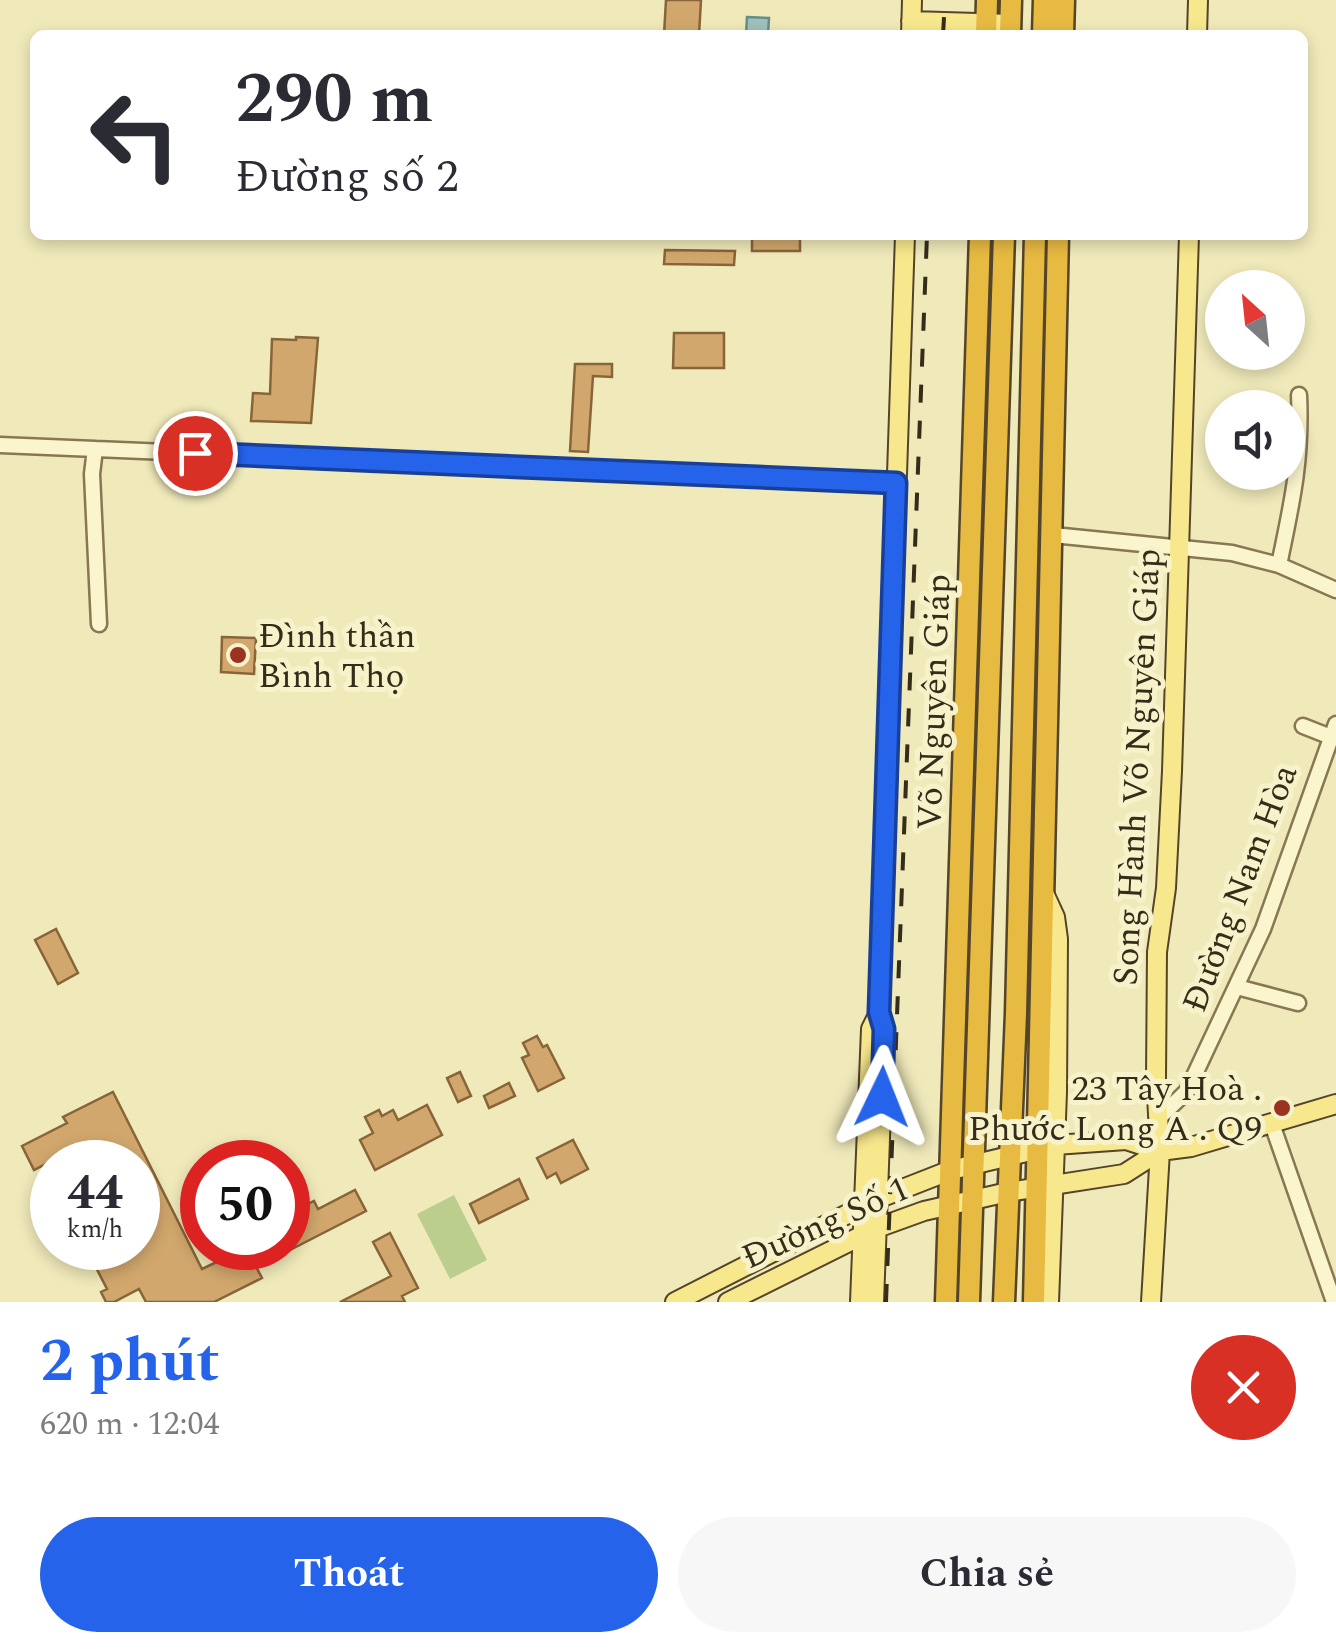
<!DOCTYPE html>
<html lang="vi">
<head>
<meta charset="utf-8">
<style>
	:root { --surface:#fff; --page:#f7f7f7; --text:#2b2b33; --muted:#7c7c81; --accent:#2563eb }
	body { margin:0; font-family:Spectral,serif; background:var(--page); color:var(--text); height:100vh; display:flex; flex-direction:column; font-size:38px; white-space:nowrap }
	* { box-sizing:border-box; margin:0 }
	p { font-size:32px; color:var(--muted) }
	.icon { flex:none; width:55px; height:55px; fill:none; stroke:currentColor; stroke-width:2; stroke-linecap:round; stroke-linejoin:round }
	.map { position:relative; height:1302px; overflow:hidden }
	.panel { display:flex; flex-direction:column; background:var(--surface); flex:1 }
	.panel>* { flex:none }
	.banner { position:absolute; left:30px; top:30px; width:1278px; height:210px; border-radius:15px; box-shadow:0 5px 15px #0003; background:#fff; color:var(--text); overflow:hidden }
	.needle { width:65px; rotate:333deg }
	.fabs { position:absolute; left:1205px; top:270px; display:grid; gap:20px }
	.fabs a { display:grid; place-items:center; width:100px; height:100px; border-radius:50%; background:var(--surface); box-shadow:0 5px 15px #0003; font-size:50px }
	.speed { position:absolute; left:30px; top:1140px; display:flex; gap:20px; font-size:50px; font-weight:700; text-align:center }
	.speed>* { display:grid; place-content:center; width:130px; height:130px; border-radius:50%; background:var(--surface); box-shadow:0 5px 15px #0003; line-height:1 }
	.speed small { font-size:25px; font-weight:400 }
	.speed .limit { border:15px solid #d22; background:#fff; color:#111 }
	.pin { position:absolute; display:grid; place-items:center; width:85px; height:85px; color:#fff; margin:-42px; border:5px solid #fff; border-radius:50%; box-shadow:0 2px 10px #0007 }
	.me { position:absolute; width:110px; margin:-55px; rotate:2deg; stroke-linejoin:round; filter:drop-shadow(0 0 8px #0008) }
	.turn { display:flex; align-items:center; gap:35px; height:210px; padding:0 40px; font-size:45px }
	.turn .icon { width:130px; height:130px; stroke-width:2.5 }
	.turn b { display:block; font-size:70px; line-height:85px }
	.round { display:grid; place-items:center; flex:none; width:105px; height:105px; border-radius:52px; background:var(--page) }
	.summary { display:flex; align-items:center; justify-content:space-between; height:170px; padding:0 40px }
	h1 { font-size:60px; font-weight:700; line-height:75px; color:var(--accent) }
	.button { display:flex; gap:20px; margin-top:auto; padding:20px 40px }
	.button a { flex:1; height:115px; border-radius:60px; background:var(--accent); color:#fff; font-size:40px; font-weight:700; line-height:115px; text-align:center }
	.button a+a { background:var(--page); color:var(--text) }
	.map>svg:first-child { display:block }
	.green { fill:#bcce8e }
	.water { fill:#9fc0bc; stroke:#668d8a; stroke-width:2.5 }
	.building { fill:#d1a76d; stroke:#886538; stroke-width:2.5 }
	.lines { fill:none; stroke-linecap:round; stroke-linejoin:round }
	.minor-casing { stroke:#877853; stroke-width:19 }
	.major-casing { stroke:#544429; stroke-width:22 }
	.highway-casing { stroke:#544429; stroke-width:25 }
	.minor { stroke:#fbf5cd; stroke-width:14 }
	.major { stroke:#f8e88d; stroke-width:18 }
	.highway { stroke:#e7ba42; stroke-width:20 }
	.rail { stroke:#352c19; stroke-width:4; stroke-dasharray:18 18; stroke-linecap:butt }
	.route-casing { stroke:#184099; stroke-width:25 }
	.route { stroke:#2563eb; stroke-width:18 }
	.poi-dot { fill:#9a3320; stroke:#f7f2c9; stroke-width:4 }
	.labels { text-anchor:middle; stroke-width:10; stroke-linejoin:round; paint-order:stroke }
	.poi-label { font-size:35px; fill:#352c19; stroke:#f7f2c9; text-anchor:start }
	.street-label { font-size:35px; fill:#352c19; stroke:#f7f2c9 }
</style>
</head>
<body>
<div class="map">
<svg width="1336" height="1302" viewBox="0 0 1336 1302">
	<rect width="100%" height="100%" fill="#f0e9ba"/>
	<!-- green -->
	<path class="green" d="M454 1195 487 1260 450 1279 417 1214Z"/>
	<!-- water -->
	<path class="water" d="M747 17 769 18 768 35H746Z"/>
	<!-- building -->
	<path class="building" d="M666 0H701L699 35H664Z
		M752 235H800V251H752Z
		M665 250 735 251 734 265 664 264Z
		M674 333H724V368H673Z
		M296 337 318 338 311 423 251 421 253 393 270 394 272 339 296 340Z
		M575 364H612V377L593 376 588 452 570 451Z
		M222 637 256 638 254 674 221 672Z
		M56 929 78 973 58 984 35 940Z
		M537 1036 543 1047 547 1045 564 1078 538 1091 522 1058 529 1055 523 1043Z
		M460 1072 471 1096 458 1102 447 1078Z
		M509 1083 515 1096 489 1108 484 1096Z
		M113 1092 202 1269 246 1248 262 1278 214 1302H146L139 1289 114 1302H106L101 1292 107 1289 89 1254 102 1248H138V1162H87L79 1147 34 1170 22 1146 67 1123 63 1117Z
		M427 1105 442 1135 375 1170 360 1140 373 1133 365 1117 379 1110 382 1116 393 1110 398 1120Z
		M573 1140 588 1169 561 1183 556 1173 547 1178 537 1158Z
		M519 1179 528 1199 479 1223 470 1204Z
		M355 1190 366 1211 288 1251V1214L314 1201 318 1209Z
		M390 1233 418 1288 402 1296 405 1302H340L391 1276 373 1242Z"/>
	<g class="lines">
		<defs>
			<path id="minor" d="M0 445 897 483
				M95 449 92 474 99 624
				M1053 535 1232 553 1279 565 1336 590
				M1279 565C1292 503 1302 459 1299 395
				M1303 726 1331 737
				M1237 987 1298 1003
				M1158 1119 1187 1091 1263 929 1336 724
				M1272 1124 1334 1302"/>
			<path id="major" d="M911 21 1010 24
				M911 35 912 0
				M1197 35 1198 0
				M1044 893 1055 917 1058 939 1057 1092 1049 1302
				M675 1302 877 1199 951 1170 1055 1145 1126 1140 1160 1151 1191 1147 1336 1104
				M728 1302 877 1228 924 1211 1008 1192 1124 1174 1160 1151
				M860 1302 871 1029 879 1013
				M874 1302 884 1029 879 1013 905 235
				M1151 1302 1160 1151 1156 1078 1157 952 1166 888 1172 771 1189 235"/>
			<path id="highway" d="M986 35 987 0
				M1010 35 1011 0
				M1043 35 1044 0
				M1063 35 1064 0
				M946 1302 980 235
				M969 1302 1004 235
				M1004 1302 1016 1013 1035 235
				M1034 1302 1058 235"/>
		</defs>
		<!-- minor casing -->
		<use href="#minor" class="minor-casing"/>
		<!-- major casing -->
		<use href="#major" class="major-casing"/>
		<!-- highway casing -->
		<use href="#highway" class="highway-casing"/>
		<!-- minor -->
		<use href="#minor" class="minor"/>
		<!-- major -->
		<use href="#major" class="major"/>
		<!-- highway -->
		<use href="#highway" class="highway"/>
		<!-- rail -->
		<path class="rail" d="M943 35 945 0
			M886 1302 927 235"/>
	</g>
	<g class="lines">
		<defs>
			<path id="route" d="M195 453 896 483 879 1012 884 1029 882 1097"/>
		</defs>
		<!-- route casing -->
		<use href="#route" class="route-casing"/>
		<!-- route -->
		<use href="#route" class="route"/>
	</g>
	<!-- markers -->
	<g class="poi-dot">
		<circle cx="238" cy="655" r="10"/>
		<circle cx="1282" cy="1108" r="10"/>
	</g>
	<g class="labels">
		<!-- poi labels -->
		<g class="poi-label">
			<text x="258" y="647">Đình thần<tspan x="258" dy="40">Bình Thọ</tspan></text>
			<text x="1262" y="1100" text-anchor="end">23 Tây Hoà .<tspan x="1262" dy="40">Phước Long A . Q9</tspan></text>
		</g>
		<!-- street labels -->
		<g class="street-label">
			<text transform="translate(933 702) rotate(-88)" y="12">Võ Nguyên Giáp</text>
			<text transform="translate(1136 767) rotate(-87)" y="12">Song Hành Võ Nguyên Giáp</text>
			<text transform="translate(1239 888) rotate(-69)" y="12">Đường Nam Hòa</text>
			<text transform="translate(825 1222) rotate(-24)" y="12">Đường Số 1</text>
		</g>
	</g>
</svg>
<div class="fabs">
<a><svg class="needle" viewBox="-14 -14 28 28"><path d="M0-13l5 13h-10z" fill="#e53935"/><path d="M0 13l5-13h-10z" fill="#7c7c81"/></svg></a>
<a><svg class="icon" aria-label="sound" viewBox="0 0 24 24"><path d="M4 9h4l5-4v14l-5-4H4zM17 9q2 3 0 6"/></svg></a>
</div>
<div class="speed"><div>44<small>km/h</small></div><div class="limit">50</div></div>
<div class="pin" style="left:195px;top:453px;background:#d93025"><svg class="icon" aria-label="arrive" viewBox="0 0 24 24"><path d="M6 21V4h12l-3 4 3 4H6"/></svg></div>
<svg class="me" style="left:882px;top:1097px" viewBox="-20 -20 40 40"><path d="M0-17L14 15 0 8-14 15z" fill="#2563eb" stroke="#fff" stroke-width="4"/></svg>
<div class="banner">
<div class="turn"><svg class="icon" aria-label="left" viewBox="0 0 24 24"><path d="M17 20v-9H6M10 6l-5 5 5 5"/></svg><div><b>290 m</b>Đường số 2</div></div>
</div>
</div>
<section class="panel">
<div class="summary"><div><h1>2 phút</h1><p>620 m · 12:04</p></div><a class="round" style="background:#d93025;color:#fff"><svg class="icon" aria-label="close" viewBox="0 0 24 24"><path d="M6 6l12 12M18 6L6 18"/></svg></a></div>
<div class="button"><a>Thoát</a><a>Chia sẻ</a></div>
</section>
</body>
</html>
